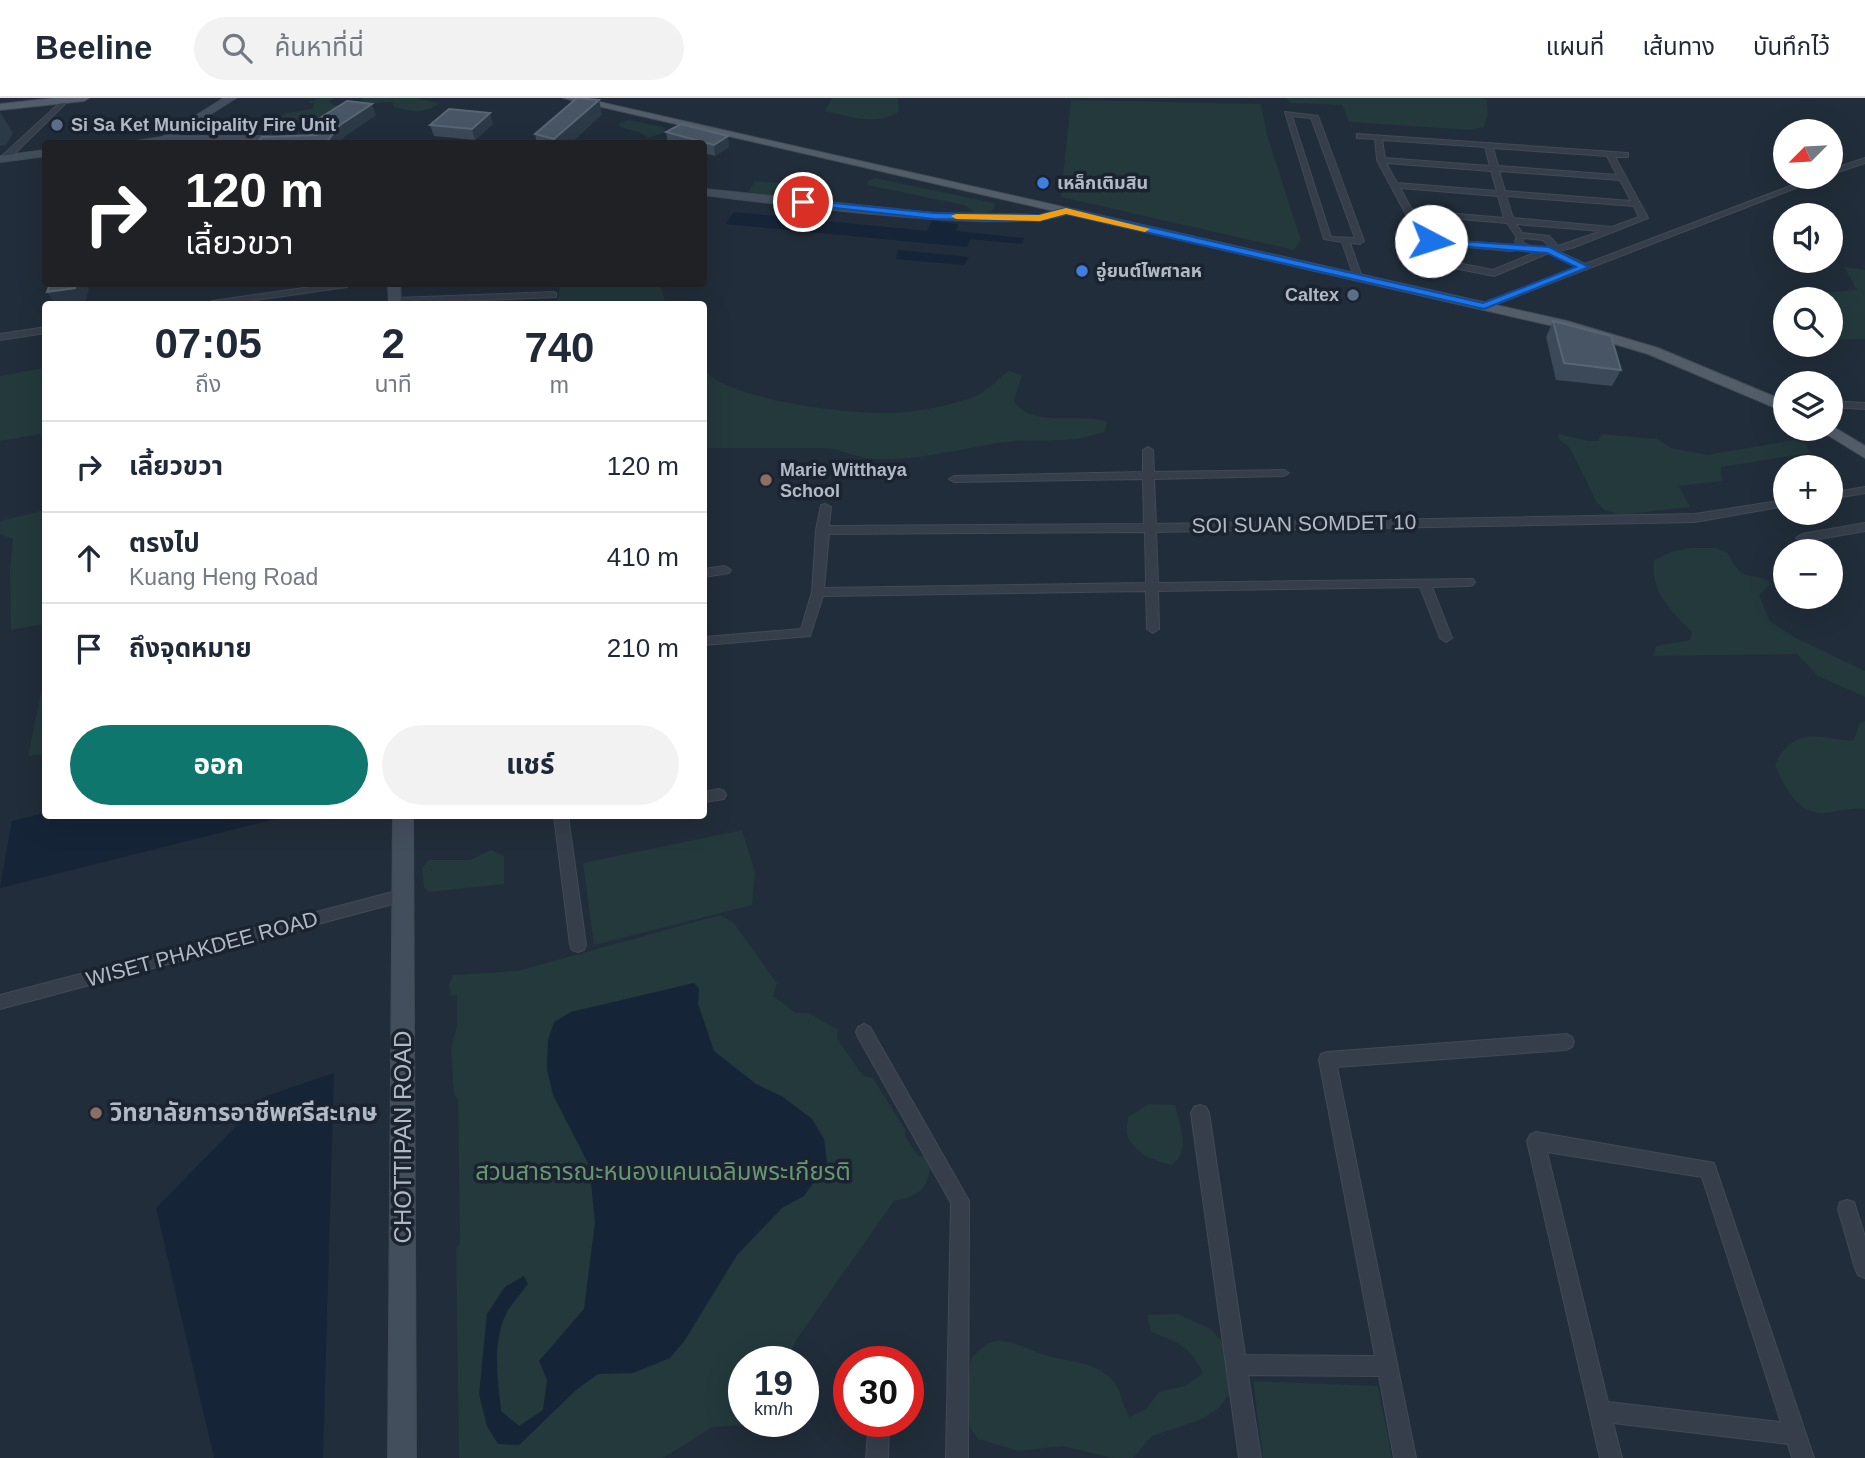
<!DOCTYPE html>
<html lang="th">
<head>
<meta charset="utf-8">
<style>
	:root { --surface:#fff; --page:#f2f2f3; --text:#1f2937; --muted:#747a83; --line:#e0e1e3; --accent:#0f766e }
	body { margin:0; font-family:Helvetica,"Noto Sans Thai",sans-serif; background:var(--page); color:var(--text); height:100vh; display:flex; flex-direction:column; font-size:26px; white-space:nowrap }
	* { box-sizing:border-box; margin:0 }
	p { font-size:23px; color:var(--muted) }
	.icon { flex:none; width:38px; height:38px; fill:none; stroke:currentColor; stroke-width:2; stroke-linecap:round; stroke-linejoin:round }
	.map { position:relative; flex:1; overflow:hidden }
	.sheet { position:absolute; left:42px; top:203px; width:665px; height:518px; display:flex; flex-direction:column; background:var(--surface); border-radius:7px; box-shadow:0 7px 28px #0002 }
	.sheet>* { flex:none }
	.banner { position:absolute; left:42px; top:42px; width:665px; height:147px; border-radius:7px; box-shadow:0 7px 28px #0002; background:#202124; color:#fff; overflow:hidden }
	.needle { width:46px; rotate:246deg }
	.fabs { position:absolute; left:1773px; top:21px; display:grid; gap:14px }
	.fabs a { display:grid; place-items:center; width:70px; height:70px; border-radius:50%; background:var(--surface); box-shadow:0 7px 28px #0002; font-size:35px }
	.speed { position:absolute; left:728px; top:1248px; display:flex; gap:14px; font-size:35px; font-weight:700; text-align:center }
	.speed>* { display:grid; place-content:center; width:91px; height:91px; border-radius:50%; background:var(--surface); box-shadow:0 7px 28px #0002; line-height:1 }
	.speed small { font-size:18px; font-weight:400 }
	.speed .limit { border:10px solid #d22; background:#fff; color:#111 }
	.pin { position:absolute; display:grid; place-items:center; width:60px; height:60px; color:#fff; margin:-30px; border:4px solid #fff; border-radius:50%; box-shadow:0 2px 7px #0007 }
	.me { position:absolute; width:77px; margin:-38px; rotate:95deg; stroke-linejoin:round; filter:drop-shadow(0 0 5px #0008) }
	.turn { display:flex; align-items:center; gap:24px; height:147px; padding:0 28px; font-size:32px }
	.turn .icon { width:91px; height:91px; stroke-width:2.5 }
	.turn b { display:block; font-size:49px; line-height:60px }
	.eta { display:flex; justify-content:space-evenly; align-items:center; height:119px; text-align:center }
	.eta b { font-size:42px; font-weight:700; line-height:49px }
	.action { display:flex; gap:14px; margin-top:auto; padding:14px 28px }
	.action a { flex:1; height:80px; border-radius:42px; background:var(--accent); color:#fff; font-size:28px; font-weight:700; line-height:80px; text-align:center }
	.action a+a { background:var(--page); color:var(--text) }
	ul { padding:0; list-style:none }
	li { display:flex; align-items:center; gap:21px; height:91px; padding:0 28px; border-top:2px solid var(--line) }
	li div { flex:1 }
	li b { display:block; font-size:26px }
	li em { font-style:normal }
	header { display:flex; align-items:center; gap:42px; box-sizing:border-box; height:98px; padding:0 35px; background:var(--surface); border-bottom:2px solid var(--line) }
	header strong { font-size:33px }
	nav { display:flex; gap:38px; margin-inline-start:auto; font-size:24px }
	.search { width:490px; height:63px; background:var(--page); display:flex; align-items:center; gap:18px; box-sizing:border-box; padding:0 24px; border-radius:38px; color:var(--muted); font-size:26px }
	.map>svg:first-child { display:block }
	.green { fill:#23393b }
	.water { fill:#152437 }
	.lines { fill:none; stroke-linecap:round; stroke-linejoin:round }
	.street-casing { stroke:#414a56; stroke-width:2 }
	.secondary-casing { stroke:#414a56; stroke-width:2 }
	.primary-casing { stroke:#414a56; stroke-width:2 }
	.street { fill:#353e4a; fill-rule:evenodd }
	.secondary { fill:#434e5d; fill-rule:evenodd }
	.primary { fill:#535d6a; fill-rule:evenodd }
	.wall { fill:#3c4958 }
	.shaded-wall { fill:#2c3947 }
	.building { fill:#485564; stroke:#586573; stroke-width:2 }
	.route { fill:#1a73e8; stroke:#114b97; stroke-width:2 }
	.slow { fill:#f59e0b }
	.service-dot { fill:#5c6f8a; stroke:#1a232f; stroke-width:2.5 }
	.shop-dot { fill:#3f7fe0; stroke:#1a232f; stroke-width:2.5 }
	.education-dot { fill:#8d6e63; stroke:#1a232f; stroke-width:2.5 }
	.labels { text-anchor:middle; stroke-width:7; stroke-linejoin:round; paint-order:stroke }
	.far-poi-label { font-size:18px; font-weight:bold; fill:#b0b9c6; stroke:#1a232f; text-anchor:start }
	.street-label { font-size:21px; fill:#b0b9c6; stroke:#1a232f }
	.near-poi-label { font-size:24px; font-weight:bold; fill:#b0b9c6; stroke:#1a232f; text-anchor:start }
	.near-street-label { font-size:24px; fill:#b0b9c6; stroke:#1a232f }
	.near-park-label { font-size:24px; fill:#679770; stroke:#1a232f }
</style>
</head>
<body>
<header>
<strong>Beeline</strong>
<div class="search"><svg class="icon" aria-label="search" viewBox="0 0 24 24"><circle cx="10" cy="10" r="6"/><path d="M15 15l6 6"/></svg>ค้นหาที่นี่</div>
<nav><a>แผนที่</a><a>เส้นทาง</a><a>บันทึกไว้</a></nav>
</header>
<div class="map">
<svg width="1865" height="1360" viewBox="0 0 1865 1360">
	<rect width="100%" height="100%" fill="#212d3a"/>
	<!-- green -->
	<path class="green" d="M321 0H335L329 3 333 7 344 8 327 27 295 32 283 30 282 22 278 20 286 15 312 11 315 5H309L310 3Z
		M363 0H416L440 5C425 16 411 14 394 9L392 4 360 6Z
		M832 0H898L899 14C876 28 850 19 825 13Z
		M1286 0H1481L1487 2 1488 17 1484 29 1470 32 1349 24 1342 7 1291 5Z
		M1071 2 1261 6 1267 37 1301 142 1294 152 1061 99Z
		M628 22 663 29 665 30 663 35 648 40 641 35 620 29 619 25Z
		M875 80 994 105 995 108 990 116 976 115 964 107 867 87 868 83Z
		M755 83 799 86 785 99 748 94Z
		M1844 169 1865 172V241L1831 242 1830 201 1785 202 1782 198 1857 192Z
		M563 186H660L666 206H560L557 204 560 188Z
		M45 270V335L0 343V278Z
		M704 272C732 304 862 319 905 314 927 312 954 306 974 299 986 294 998 281 1008 273L1022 277 1014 303C1032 331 1080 314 1107 324L1105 333C1076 346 1045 341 1015 343 967 348 920 364 872 361 856 360 841 351 825 350H704Z
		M1558 336C1572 338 1584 344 1598 343L1602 336 1657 341 1671 350 1707 357 1794 342 1806 346 1810 355 1721 369 1722 383 1679 388 1690 409 1620 417 1605 412 1597 405 1570 350 1559 341Z
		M45 412V526L11 532 10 471 13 441 0 436V423Z
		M1691 450H1716L1728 455C1745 489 1747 470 1771 485L1759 497 1770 523 1794 539 1865 573V599L1818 578 1797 556 1653 558 1656 548 1690 542 1692 534C1671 513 1650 494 1654 462L1671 454Z
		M45 575V656L28 658Z
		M1865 623V711C1850 710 1840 713 1826 715 1798 718 1785 689 1775 668 1778 658 1782 653 1790 646 1811 630 1831 644 1854 642L1860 625Z
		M742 732 755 774 752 807 594 847 583 765Z
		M491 752 504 758V786L429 794 424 789 422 770 429 762H470Z
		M720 817 733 824 777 885 773 898 796 915H809L838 932 837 940 863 978 873 980 905 1031V1038L918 1058 925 1059 931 1066C927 1093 920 1097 894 1103L796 1242 787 1263 744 1264V1323H759L751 1327 713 1329 663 1360H459L456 1150 460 1146 458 1001 454 997 451 950 457 928V897L451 898 449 887 453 877 517 873Z
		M1149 1006 1175 1007C1180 1026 1191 1054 1172 1067 1156 1064 1132 1054 1127 1036 1126 1031 1128 1024 1128 1019Z
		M1178 1216 1211 1231 1232 1255V1292L1219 1310 1202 1321 1152 1338 1133 1360H1113L1062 1348 1019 1353 978 1341 971 1331 966 1307 971 1261C979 1253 987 1243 998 1243 1015 1243 1030 1252 1045 1257 1068 1264 1086 1262 1107 1277 1123 1288 1120 1306 1130 1319L1146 1311 1159 1294 1185 1288 1203 1275C1189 1247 1179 1245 1151 1234L1147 1217Z
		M1253 1283 1378 1288 1392 1360H1263Z"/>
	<!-- water -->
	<path class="water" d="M734 114 927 133 932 123 958 126 956 133 1024 140 1022 146 970 141 967 149 726 126Z
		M898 152 969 159 964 167 896 161Z
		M45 715 46 718H287L0 790 12 723Z
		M694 885 699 891 698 906 714 953 756 986 783 999 812 1021 824 1041 827 1065 804 1098 782 1110 737 1157 685 1242 670 1260 633 1275 598 1276 576 1292 519 1347 498 1346 487 1328 479 1296 487 1216 505 1189 524 1178 528 1186C521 1196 510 1207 505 1218 492 1248 498 1282 501 1313L519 1328 543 1312 547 1282 539 1263 584 1211 595 1124 589 1067 553 997 547 971 548 942 554 924 571 914Z
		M334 975 323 1360H214L156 1110 266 998Z"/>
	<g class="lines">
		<defs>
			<path id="street" d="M64 1 69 2 8 62H2V58Z
				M1285 14 1318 18 1364 143 1360 146 1350 145 1362 179 1361 181 1354 179 1342 144 1324 141ZM1292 18 1311 20 1355 140 1331 139Z
				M1357 36 1628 55V59H1615L1648 120 1572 150 1558 153 1585 166 1814 79H1824L1484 211 1479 208 1481 206 1577 169 1549 155 1494 178 1419 163 1418 161 1426 144 1417 137 1377 62 1375 41 1357 40ZM1382 42 1485 49 1490 68 1385 60ZM1493 50 1607 58 1617 77 1498 68ZM1386 65 1491 73 1497 93 1397 85ZM1499 73 1620 82 1631 103 1505 93ZM1400 90 1498 98 1504 120 1412 112ZM1506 98 1634 108 1639 119 1612 129 1513 120ZM1414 117 1507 125 1516 138 1515 147 1433 141 1424 135ZM1516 126 1602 133 1558 148 1549 138 1522 135ZM1524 140 1543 142 1549 148C1540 153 1531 149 1522 144ZM1434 146 1510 153 1521 151 1534 155 1493 172 1427 159Z
				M1865 60V65L1830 77V72Z
				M332 186H351L347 189 227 206H207L212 203Z
				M553 194 556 195V199L395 206 390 203 395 200Z
				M46 229V235L0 242V236Z
				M1830 303 1865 305V311L1830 309Z
				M1148 349 1153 352 1154 374 1284 372 1289 375 1284 378 1154 381 1156 426 1695 416 1785 402V408L1695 424 1156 434 1158 485 1473 481 1475 484 1473 487 1469 488 1432 489 1452 540 1446 544 1440 540 1420 489 1158 493 1159 531 1153 535 1147 531 1146 493 823 498 810 538 704 547V539L801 531 812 494 816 432 821 407 825 406 831 409 829 428 1144 426 1143 381 954 384 949 381 954 378 1143 374V352ZM1145 434 1146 485 824 490 829 436Z
				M1865 389V395L1830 401V395Z
				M1865 425V433L1802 444 1796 440 1802 436Z
				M725 468 731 472 729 475 704 479V471Z
				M719 691 724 693 726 697 724 701 704 704V694Z
				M554 718H568L586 847 584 852 578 854 572 852 570 847Z
				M404 791 409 792 412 797 409 802 404 803 0 911V897Z
				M864 926 870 929 969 1103 968 1360H946L951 1105 858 939 856 934 858 929Z
				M1566 936 1572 939 1574 944 1572 949 1566 952 1337 969 1416 1360H1394L1379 1278 1248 1277 1261 1360H1239L1191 1015 1194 1009 1200 1007 1206 1009 1209 1015 1245 1257 1375 1258 1319 962 1321 956 1327 954Z
				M1536 1034 1714 1065 1814 1360H1792L1788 1346 1613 1325 1622 1360H1600L1527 1043 1530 1037ZM1547 1054 1702 1079 1781 1324 1608 1304Z
				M1847 1102 1854 1104 1865 1139V1180L1858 1177 1855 1170 1838 1111 1840 1104Z
				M869 1323H889L888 1360H866Z"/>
			<path id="secondary" d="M224 0H236L176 38H267L320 46 218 43 116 46 162 39Z
				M46 52V58L0 64V58Z
				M704 91 934 115 1040 117 1066 110 1072 113C1034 141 764 104 704 97Z
				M388 186H400L401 206H389Z
				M393 718H413L416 1360H388Z"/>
			<path id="primary" d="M55 0H89L84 3 0 12V6Z
				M563 0H582L1567 223 1658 250 1785 303V314L1648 256 1558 229Z
				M1832 328 1865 348V360L1818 331H1830Z"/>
		</defs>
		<!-- street casing -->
		<use href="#street" class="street-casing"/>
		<!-- secondary casing -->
		<use href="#secondary" class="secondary-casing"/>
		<!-- primary casing -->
		<use href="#primary" class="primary-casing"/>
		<!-- street -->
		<use href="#street" class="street"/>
		<!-- secondary -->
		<use href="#secondary" class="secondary"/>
		<!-- primary -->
		<use href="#primary" class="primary"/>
	</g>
	<!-- wall -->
	<path class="wall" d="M602 16 570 46H537L535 36Z
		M376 17 345 38 339 46H256L306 37 304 30Z
		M493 26 475 42 434 38 430 27Z
		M666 34 729 49 715 58 704 55V46H668Z
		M1553 223 1621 272 1612 288 1556 282 1546 239Z"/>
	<!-- shaded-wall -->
	<path class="shaded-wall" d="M599 2 602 16 570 46H555L554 41Z
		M372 6 376 17 345 38 339 46H325L340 27Z
		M0 14 13 35 6 47 0 48Z
		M490 15 493 26 475 42 472 31Z
		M728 38 729 49 715 58 714 47Z
		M76 186H86L89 191 85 206H55L47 194Z"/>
	<!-- building -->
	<path class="building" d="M577 0 599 2 554 41 535 36Z
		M347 3 372 6 340 27 325 46H256L262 39 317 37 316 32 304 30Z
		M449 11 490 15 472 31 430 27Z
		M681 26 728 38 714 47 666 34Z
		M50 186H76L75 190 47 194Z
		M1553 223 1611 238 1621 272 1564 265Z"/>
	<!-- route -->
	<path class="route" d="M803 102 934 115 1039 117 1066 110 1483 205 1576 169 1547 155 1431 146 1427 145V141L1549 149 1589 169 1484 211 1066 116 1040 123 934 121 799 106V102Z"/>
	<!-- slow -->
	<path class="slow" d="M1066 110 1150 131 1145 134 1066 116 1040 123 956 121 951 118 956 116 1039 117Z"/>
	<!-- markers -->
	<g class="service-dot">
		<circle cx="57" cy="27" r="7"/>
		<circle cx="1353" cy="197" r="7"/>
	</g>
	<g class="shop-dot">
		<circle cx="1043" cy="85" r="7"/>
		<circle cx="1082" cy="173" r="7"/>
	</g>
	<g class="education-dot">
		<circle cx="766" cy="382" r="7"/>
		<circle cx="96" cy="1015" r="7"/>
	</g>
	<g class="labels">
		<!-- far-poi labels -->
		<g class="far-poi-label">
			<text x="71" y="33">Si Sa Ket Municipality Fire Unit</text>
			<text x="1057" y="91">เหล็กเติมสิน</text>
			<text x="1096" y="179">อู่ยนต์ไพศาลห</text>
			<text x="1339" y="203" text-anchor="end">Caltex</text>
			<text x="780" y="378">Marie Witthaya<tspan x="780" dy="21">School</tspan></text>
		</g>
		<!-- street labels -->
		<g class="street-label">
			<text transform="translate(1304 426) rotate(-1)" y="7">SOI SUAN SOMDET 10</text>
			<text transform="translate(202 851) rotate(-15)" y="7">WISET PHAKDEE ROAD</text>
		</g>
		<!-- near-poi labels -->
		<g class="near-poi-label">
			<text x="110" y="1023">วิทยาลัยการอาชีพศรีสะเกษ</text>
		</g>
		<!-- near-street labels -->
		<g class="near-street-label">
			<text transform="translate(403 1039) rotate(-90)" y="8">CHOTTIPAN ROAD</text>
		</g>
		<!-- near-park labels -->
		<g class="near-park-label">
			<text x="663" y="1082">สวนสาธารณะหนองแคนเฉลิมพระเกียรติ</text>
		</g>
	</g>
</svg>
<div class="fabs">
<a><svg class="needle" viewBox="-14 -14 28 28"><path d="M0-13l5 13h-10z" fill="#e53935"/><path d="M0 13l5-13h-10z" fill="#747a83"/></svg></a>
<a><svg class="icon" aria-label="sound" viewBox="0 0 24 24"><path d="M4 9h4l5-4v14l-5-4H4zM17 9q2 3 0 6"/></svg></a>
<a><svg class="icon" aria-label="search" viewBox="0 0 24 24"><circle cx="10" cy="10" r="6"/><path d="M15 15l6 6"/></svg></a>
<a><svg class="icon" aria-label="layers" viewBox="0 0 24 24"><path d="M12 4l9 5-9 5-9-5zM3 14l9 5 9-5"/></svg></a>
<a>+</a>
<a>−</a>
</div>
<div class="speed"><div>19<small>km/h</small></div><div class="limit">30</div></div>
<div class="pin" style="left:803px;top:104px;background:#d93025"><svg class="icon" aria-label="arrive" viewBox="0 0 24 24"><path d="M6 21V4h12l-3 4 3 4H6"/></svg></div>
<svg class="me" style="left:1431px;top:143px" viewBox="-20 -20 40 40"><circle r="19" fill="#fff"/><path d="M0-13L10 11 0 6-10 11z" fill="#1a73e8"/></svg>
<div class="banner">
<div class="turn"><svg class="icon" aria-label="right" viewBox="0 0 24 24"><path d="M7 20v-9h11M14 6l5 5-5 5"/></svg><div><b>120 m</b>เลี้ยวขวา</div></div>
</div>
<section class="sheet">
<div class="eta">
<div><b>07:05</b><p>ถึง</p></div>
<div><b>2</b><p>นาที</p></div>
<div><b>740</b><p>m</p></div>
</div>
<ul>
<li><svg class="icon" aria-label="right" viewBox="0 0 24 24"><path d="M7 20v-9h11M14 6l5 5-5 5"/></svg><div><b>เลี้ยวขวา</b></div><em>120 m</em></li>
<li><svg class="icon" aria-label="ahead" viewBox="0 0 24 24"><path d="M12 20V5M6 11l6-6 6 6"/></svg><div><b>ตรงไป</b><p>Kuang Heng Road</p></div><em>410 m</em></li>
<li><svg class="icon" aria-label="arrive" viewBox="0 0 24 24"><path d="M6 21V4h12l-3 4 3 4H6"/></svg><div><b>ถึงจุดหมาย</b></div><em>210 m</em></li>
</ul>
<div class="action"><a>ออก</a><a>แชร์</a></div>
</section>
</div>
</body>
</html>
